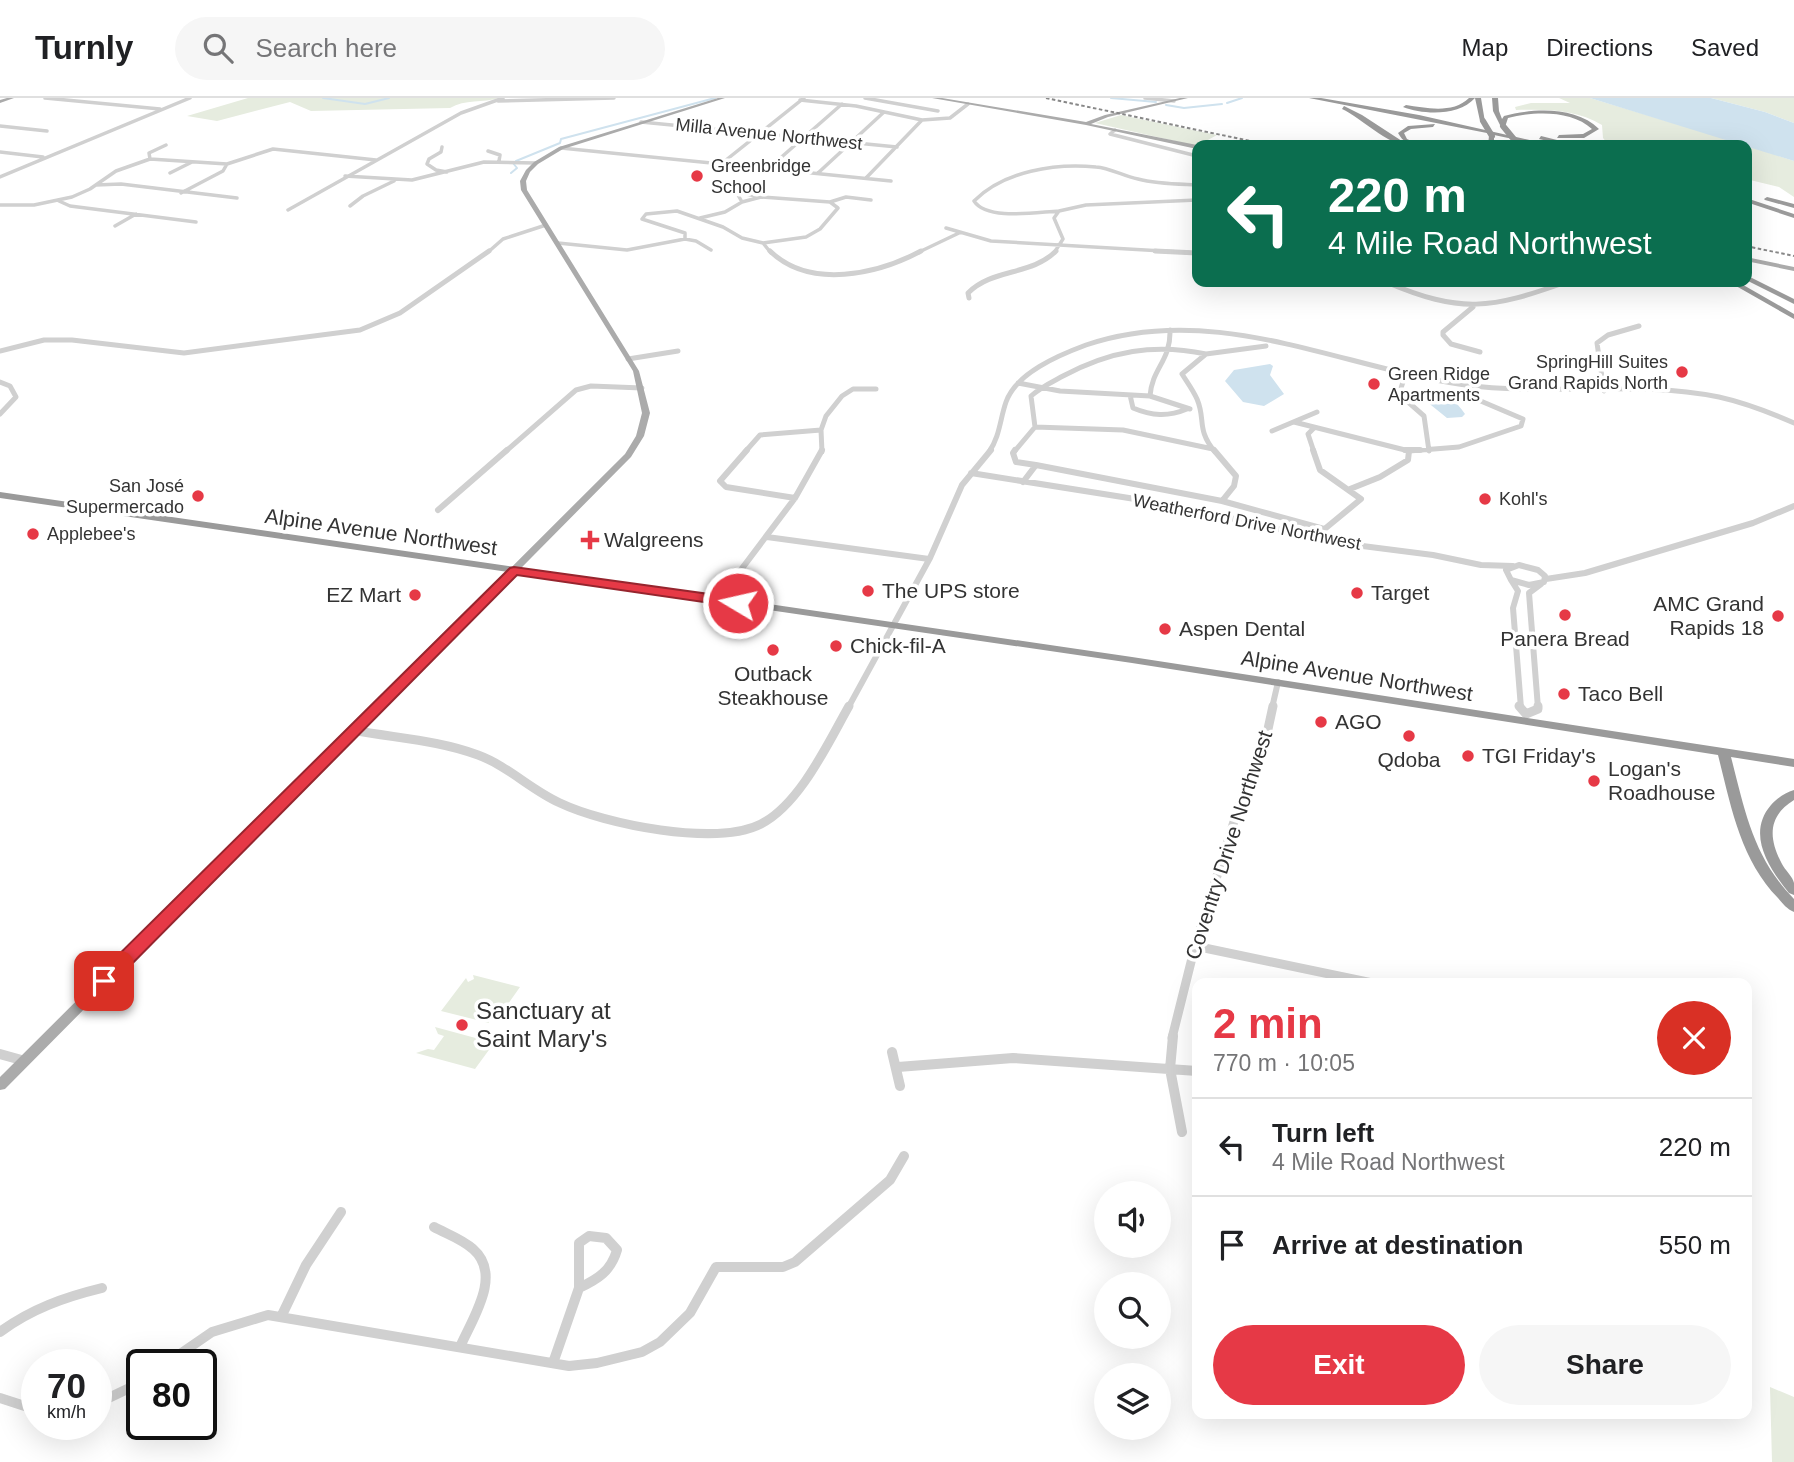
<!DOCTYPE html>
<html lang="en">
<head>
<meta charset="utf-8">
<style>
	:root { --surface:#fff; --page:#f6f6f6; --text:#202124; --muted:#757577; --line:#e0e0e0; --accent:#e63946 }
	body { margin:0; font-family:Helvetica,sans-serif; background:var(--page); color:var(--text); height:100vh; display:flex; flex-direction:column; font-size:26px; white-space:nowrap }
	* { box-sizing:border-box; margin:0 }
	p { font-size:23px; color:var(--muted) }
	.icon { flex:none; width:38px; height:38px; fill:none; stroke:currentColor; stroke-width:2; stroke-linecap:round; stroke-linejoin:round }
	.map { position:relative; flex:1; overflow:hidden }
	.drawer { position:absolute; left:1192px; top:880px; width:560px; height:441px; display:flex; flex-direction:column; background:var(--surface); border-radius:14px; box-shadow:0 7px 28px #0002 }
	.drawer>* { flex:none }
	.top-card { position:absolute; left:1192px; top:42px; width:560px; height:147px; border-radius:14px; box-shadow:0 7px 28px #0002; background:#0b6e4f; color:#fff; overflow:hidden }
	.fabs { position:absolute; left:1094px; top:1083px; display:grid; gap:14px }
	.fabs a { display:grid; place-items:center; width:77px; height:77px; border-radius:50%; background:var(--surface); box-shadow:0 7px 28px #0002; font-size:35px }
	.speed { position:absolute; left:21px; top:1251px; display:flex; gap:14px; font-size:35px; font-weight:700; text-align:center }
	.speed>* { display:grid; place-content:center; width:91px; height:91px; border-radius:50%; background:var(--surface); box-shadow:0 7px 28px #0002; line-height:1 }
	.speed small { font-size:18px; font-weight:400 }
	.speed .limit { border:4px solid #111; border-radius:10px; background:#fff; color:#111 }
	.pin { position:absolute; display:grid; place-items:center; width:60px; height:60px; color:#fff; margin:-30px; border-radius:14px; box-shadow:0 4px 10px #0006 }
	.me { position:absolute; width:77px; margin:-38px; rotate:279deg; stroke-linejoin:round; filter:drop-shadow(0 0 5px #0008) }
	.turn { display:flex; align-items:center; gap:24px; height:147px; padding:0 21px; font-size:32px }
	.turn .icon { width:91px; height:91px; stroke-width:2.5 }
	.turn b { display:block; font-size:49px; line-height:60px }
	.round { display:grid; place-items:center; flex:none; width:74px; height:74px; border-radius:37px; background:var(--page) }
	.head { display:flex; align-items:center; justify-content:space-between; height:119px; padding:0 21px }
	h1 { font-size:42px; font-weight:700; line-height:52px; color:var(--accent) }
	.primary-button { display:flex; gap:14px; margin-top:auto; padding:14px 21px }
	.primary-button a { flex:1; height:80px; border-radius:42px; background:var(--accent); color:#fff; font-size:28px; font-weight:700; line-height:80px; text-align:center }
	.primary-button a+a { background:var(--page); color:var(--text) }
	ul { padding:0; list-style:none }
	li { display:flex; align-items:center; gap:21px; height:98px; padding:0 21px; border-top:2px solid var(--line) }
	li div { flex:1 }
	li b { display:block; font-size:26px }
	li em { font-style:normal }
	header { display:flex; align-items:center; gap:42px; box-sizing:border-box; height:98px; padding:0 35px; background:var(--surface); border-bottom:2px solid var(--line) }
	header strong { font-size:33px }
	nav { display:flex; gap:38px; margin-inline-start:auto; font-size:24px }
	.search { width:490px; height:63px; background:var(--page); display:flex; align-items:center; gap:18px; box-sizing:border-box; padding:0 24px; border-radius:38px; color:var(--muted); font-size:26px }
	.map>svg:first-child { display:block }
	.green { fill:#e6ecdf }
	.water { fill:#cfe2ee }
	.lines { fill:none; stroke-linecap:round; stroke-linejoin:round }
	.stream { stroke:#cfe2ee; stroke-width:2 }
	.minor-far4 { stroke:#d0d0d0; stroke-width:3.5 }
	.minor-far3 { stroke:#d0d0d0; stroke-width:5 }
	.minor-far2 { stroke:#d0d0d0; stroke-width:6 }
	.minor-far1 { stroke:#d0d0d0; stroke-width:9 }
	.minor { stroke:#d0d0d0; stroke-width:10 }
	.major { fill:#ababab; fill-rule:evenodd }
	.highway { fill:#9a9a9a; fill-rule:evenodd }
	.rail { stroke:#888; stroke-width:2; stroke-dasharray:3.5 2.5; stroke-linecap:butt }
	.highway-bridge { stroke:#9a9a9a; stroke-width:6 }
	.route { fill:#e63946; stroke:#96252e; stroke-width:2 }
	.poi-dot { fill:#e63946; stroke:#fff; stroke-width:2.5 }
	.labels { text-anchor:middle; stroke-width:7; stroke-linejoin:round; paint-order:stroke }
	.far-street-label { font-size:18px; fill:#333; stroke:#fff }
	.far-poi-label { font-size:18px; fill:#333; stroke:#fff; text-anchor:start }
	.street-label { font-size:21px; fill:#333; stroke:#fff }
	.poi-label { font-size:21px; fill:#333; stroke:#fff; text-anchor:start }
	.near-poi-label { font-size:24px; fill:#333; stroke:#fff; text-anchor:start }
</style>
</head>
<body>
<header>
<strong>Turnly</strong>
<div class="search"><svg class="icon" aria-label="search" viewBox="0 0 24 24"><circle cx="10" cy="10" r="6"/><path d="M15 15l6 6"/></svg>Search here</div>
<nav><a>Map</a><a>Directions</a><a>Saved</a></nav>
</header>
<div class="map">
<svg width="1794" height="1364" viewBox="0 0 1794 1364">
	<rect width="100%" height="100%" fill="#fff"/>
	<!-- green -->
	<path class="green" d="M248 0H499C483 5 465 1 450 10L311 13 290 4 217 23 187 18Z
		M1559 0H1590L1746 47H1609L1603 40 1602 27C1576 11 1546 11 1516 12L1515 9 1531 5H1570Z
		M1711 0H1794V25L1765 14Z
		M1121 17 1217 37 1197 48 1095 25Z
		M1746 47 1794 63V99L1779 89 1746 81Z
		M473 877 520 889 496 923 494 918 487 920 489 925 441 913 466 880 468 884 474 881Z
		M435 929 494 945 475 971 416 955 428 951 434 952 444 938 438 936Z
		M1770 1289 1794 1299V1364H1772Z"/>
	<!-- water -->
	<path class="water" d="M1590 0H1711L1765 14 1794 25V63Z
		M1270 266 1273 268 1270 277 1284 296 1264 308 1243 304 1225 283 1234 272Z
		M1430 293C1446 294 1456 303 1465 316L1462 319 1447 320 1421 299Z"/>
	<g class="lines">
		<!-- stream -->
		<path class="stream" d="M323 0 365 6 389 0
			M1111 0 1156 4
			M1227 5 1242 0
			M1166 7 1184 10 1222 6
			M516 63 560 45 561 41 715 0
			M511 75 517 70 513 65"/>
		<!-- minor-far4 -->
		<path class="minor-far4" d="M45 0 160 11
			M865 0 938 13
			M1145 0 1174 3
			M800 2 856 8 922 22 950 20 968 6
			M498 3 614 0
			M641 24 897 49
			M0 28 47 33
			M1115 32 1110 36 1197 58
			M442 49 441 54 429 61 427 66 436 72 447 74
			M561 50 891 83
			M488 53 500 57 499 63
			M0 54 43 59
			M150 61 149 55 166 47
			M721 66 804 0
			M769 70 842 6
			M170 75 192 64
			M818 75 884 14
			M345 78 412 82 484 64 536 65
			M0 79 190 0
			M866 80 922 22
			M96 87 121 86 237 100
			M181 95 223 73 227 66
			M59 103 70 108 196 124
			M742 104 738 97 741 95 761 99
			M830 104 846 99 871 102
			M0 107H34L72 99 90 91 116 73 150 61 227 66 273 51 376 62
			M350 108 363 98 394 83
			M288 112 461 15 503 0
			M1059 113C1037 114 987 123 974 103 1004 73 1055 65 1096 69 1110 70 1123 78 1138 81 1157 86 1177 86 1197 87
			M115 128 136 116
			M946 130 991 143 1197 155
			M685 141 696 143 711 152
			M558 145 627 152 685 141V135L642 121 646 116 677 113 723 129 742 140 763 145 806 139 820 131 838 110 830 104 761 99 742 104 725 114 700 120
			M763 145 771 155
			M487 155 503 141 546 127
			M917 155 959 135
			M1054 155 1063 141 1054 120 1059 113 1086 107 1197 102"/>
		<!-- minor-far3 -->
		<path class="minor-far3" d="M770 153C810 192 878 176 921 153
			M1155 153 1197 155
			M1386 184C1461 216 1491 211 1566 184
			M969 200 968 195C993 170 1031 178 1056 153
			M1473 209 1443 234V237L1451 246 1480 254
			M0 253 44 242H72L184 255 360 232 400 215 489 153
			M628 261 678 253
			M1406 275 1399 296 1424 318 1429 353
			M0 284 10 288 16 299 0 316
			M1018 285 1060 293 1150 298C1152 270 1171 263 1170 232
			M1604 293 1597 245 1608 237 1639 228
			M1130 297 1133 310C1152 318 1168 319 1187 311
			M1150 298 1190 311
			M1294 324 1409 353 1459 349 1521 328 1523 321 1476 301 1468 287
			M1035 329 1123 332 1213 351
			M1313 331 1308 336 1314 354
			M1272 333 1317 314
			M505 354 576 292 591 288 642 290
			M745 354 760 337 821 332
			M822 354 821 332 826 318 842 298 853 291H876
			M989 354C1000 338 1000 321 1006 304 1016 275 1059 257 1086 247 1215 203 1339 269 1465 287 1549 298 1636 282 1719 299 1746 305 1769 314 1794 325
			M1014 354 1035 329 1031 298C1041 289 1052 284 1063 278 1110 253 1154 245 1206 256
			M1215 354C1196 331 1206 322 1197 301 1193 292 1187 284 1182 276L1206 256 1266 248"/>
		<!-- minor-far2 -->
		<path class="minor-far2" d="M747 352 720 383 726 389 795 400
			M1015 352 1013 355 1016 364 1036 367
			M1214 352 1236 378 1234 388 1222 403
			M1313 352 1320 372 1361 401 1321 434
			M1405 352H1420
			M971 375 1173 407 1339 445 1433 457 1481 467 1513 468
			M1023 384 1036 367 1222 403 1324 431
			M1350 391 1380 379 1408 362 1409 353
			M438 412 507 352
			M767 439 929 461
			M1519 467 1538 472 1545 478 1544 484 1529 487 1511 482 1506 472Z
			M1546 481 1585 475 1753 425 1794 408
			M1511 482 1518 493 1513 510 1521 610
			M731 485 738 505
			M709 500 731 485 795 400 822 352
			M848 610 930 460 962 387 991 352
			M1272 610 1278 584
			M1538 610 1529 495 1541 486"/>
		<!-- minor-far1 -->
		<path class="minor-far1" d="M1519 608 1526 616
			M1526 616 1538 611V608
			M353 632C394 640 438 642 478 657 508 668 531 692 560 705 604 726 717 749 761 726 800 706 828 645 849 608
			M1195 848 1377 886
			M1172 940 1195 848 1237 714 1268 631 1273 608"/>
		<!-- minor -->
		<path class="minor" d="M1173 938 1170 971 1182 1034
			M892 954 900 988
			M0 956 25 963
			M898 969 1013 960 1197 973
			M434 1129C447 1136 462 1141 473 1151 503 1177 472 1221 460 1249
			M589 1138 606 1140 617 1152C611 1173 598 1181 579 1190V1145Z
			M282 1217 306 1167 341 1114
			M0 1234C31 1211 65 1199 102 1190
			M553 1265 579 1190
			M164 1267 212 1234 268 1217 569 1268 597 1265 642 1254 660 1244 690 1215 716 1169H783L795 1164 890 1082 904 1058
			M0 1300 37 1312
			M96 1306 142 1284"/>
		<!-- major -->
		<path class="major" d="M7 0H14L0 5V2Z
			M718 0H725L563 51 538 66 530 74 526 83 527 92 639 273 650 315 644 338 631 359 5 991 0 992V979L625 356 636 338 642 315 633 273 521 92 520 83 526 72 534 64 559 49Z
			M932 0H942L1086 24 1105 17 1180 0H1188L1108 19 1091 26 1197 47V51L1086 27Z
			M1746 159 1794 169V173L1746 163Z"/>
		<!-- highway -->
		<path class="highway" d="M1309 0H1321L1419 17 1552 47H1542L1494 37V47H1488L1489 38 1492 36Z
			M1469 0H1475C1459 18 1424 17 1403 9L1406 7C1426 10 1453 16 1469 0Z
			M1475 0H1481L1485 24 1480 23Z
			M1492 0H1498L1499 13 1502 21 1504 18C1533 10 1576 8 1599 31L1584 40H1557L1559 37 1583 36 1592 31C1572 12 1534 13 1508 20L1505 29H1501L1493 13Z
			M1344 8 1362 17 1408 47C1389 48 1361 20 1342 11Z
			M1435 26 1433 29 1411 31 1404 35 1407 41 1420 47C1409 47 1403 44 1398 35L1408 28Z
			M1541 38 1573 46 1574 47H1565L1539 41Z
			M1767 99 1794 106V110L1765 102 1764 101Z
			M1746 100 1794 116V120L1746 104Z
			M1746 177 1794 201V206L1746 182Z
			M1729 184H1738L1794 216V221Z
			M0 394 1132 559 1794 661V669L1731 659C1745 713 1753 759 1794 801V814C1787 811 1783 806 1778 800 1740 761 1731 708 1718 657L1132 565 0 400Z
			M1794 692V702C1768 718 1768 740 1782 766 1785 772 1793 779 1794 785 1794 789 1794 793 1794 797L1789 795C1769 770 1746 736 1771 707 1777 700 1785 695 1794 692Z"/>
		<!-- rail -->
		<path class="rail" d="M1046 0 1269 47
			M1746 148 1794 158"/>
		<!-- highway-bridge -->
		<path class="highway-bridge" d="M1483 23 1492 38
			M1503 28 1517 45"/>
	</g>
	<!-- route -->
	<path class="route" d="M514 469 738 500 744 505 738 509 517 477 110 888H97L94 883 97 878 510 470Z"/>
	<!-- markers -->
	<g class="poi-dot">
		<circle cx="697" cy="78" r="7"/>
		<circle cx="1682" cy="274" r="7"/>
		<circle cx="1374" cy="286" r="7"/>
		<circle cx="198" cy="398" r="7"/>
		<circle cx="1485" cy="401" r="7"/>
		<circle cx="33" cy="436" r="7"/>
		<path d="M586.5 431.5h7v7h7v7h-7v7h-7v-7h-7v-7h7z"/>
		<circle cx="868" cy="493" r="7"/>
		<circle cx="1357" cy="495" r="7"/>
		<circle cx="415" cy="497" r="7"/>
		<circle cx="1565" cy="517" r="7"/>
		<circle cx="1778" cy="518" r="7"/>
		<circle cx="1165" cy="531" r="7"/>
		<circle cx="836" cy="548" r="7"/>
		<circle cx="773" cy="552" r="7"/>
		<circle cx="1564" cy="596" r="7"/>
		<circle cx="1321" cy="624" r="7"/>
		<circle cx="1409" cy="638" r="7"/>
		<circle cx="1468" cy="658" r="7"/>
		<circle cx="1594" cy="683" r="7"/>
		<circle cx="462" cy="927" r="7"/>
	</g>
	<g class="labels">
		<!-- far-street labels -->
		<g class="far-street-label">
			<text transform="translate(769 36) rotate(6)" y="6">Milla Avenue Northwest</text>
			<text transform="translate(1247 424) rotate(11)" y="6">Weatherford Drive Northwest</text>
		</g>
		<!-- far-poi labels -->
		<g class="far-poi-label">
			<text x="711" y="74">Greenbridge<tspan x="711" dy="21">School</tspan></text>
			<text x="1668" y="270" text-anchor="end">SpringHill Suites<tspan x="1668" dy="21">Grand Rapids North</tspan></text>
			<text x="1388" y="282">Green Ridge<tspan x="1388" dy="21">Apartments</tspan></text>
			<text x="184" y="394" text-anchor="end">San José<tspan x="184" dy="21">Supermercado</tspan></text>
			<text x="1499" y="407">Kohl's</text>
			<text x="47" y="442">Applebee's</text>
		</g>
		<!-- street labels -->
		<g class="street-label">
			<text transform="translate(381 434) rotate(8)" y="7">Alpine Avenue Northwest</text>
			<text transform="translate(1357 578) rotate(9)" y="7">Alpine Avenue Northwest</text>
			<text transform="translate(1229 747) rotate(-72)" y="7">Coventry Drive Northwest</text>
		</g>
		<!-- poi labels -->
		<g class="poi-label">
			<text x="604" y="449">Walgreens</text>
			<text x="882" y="500">The UPS store</text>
			<text x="1371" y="502">Target</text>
			<text x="401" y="504" text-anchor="end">EZ Mart</text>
			<text x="1764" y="513" text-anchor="end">AMC Grand<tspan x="1764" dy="24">Rapids 18</tspan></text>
			<text x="1179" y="538">Aspen Dental</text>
			<text x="1565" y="548" text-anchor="middle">Panera Bread</text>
			<text x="850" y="555">Chick-fil-A</text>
			<text x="773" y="583" text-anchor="middle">Outback<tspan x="773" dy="24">Steakhouse</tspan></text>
			<text x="1578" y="603">Taco Bell</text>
			<text x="1335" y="631">AGO</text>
			<text x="1482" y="665">TGI Friday's</text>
			<text x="1409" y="669" text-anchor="middle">Qdoba</text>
			<text x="1608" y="678">Logan's<tspan x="1608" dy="24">Roadhouse</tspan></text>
		</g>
		<!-- near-poi labels -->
		<g class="near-poi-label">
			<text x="476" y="921">Sanctuary at<tspan x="476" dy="28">Saint Mary's</tspan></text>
		</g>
	</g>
</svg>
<div class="fabs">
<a><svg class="icon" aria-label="sound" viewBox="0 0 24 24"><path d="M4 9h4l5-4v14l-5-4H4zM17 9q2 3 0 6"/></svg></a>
<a><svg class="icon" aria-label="search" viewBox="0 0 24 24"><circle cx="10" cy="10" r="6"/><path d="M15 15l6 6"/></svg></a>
<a><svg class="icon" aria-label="layers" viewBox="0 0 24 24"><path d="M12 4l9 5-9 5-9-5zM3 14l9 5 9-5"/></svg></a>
</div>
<div class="speed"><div>70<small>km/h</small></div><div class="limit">80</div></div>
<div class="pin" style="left:104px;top:883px;background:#d93025"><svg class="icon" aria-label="arrive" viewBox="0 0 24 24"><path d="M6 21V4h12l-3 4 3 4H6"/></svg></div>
<svg class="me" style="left:738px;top:505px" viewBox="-20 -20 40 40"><circle r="17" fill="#e63946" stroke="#fff" stroke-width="3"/><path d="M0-11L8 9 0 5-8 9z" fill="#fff"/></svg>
<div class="top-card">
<div class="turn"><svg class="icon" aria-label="left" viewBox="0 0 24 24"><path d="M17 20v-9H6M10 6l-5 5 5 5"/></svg><div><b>220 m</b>4 Mile Road Northwest</div></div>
</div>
<section class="drawer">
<div class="head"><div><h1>2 min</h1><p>770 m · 10:05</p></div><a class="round" style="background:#d93025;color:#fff"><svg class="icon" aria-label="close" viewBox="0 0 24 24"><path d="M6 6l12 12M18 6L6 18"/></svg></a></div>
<ul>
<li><svg class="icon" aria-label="left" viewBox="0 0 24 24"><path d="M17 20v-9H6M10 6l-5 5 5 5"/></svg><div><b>Turn left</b><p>4 Mile Road Northwest</p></div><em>220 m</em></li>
<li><svg class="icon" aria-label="arrive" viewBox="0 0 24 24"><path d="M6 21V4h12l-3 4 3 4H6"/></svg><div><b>Arrive at destination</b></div><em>550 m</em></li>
</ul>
<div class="primary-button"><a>Exit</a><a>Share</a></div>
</section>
</div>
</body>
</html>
